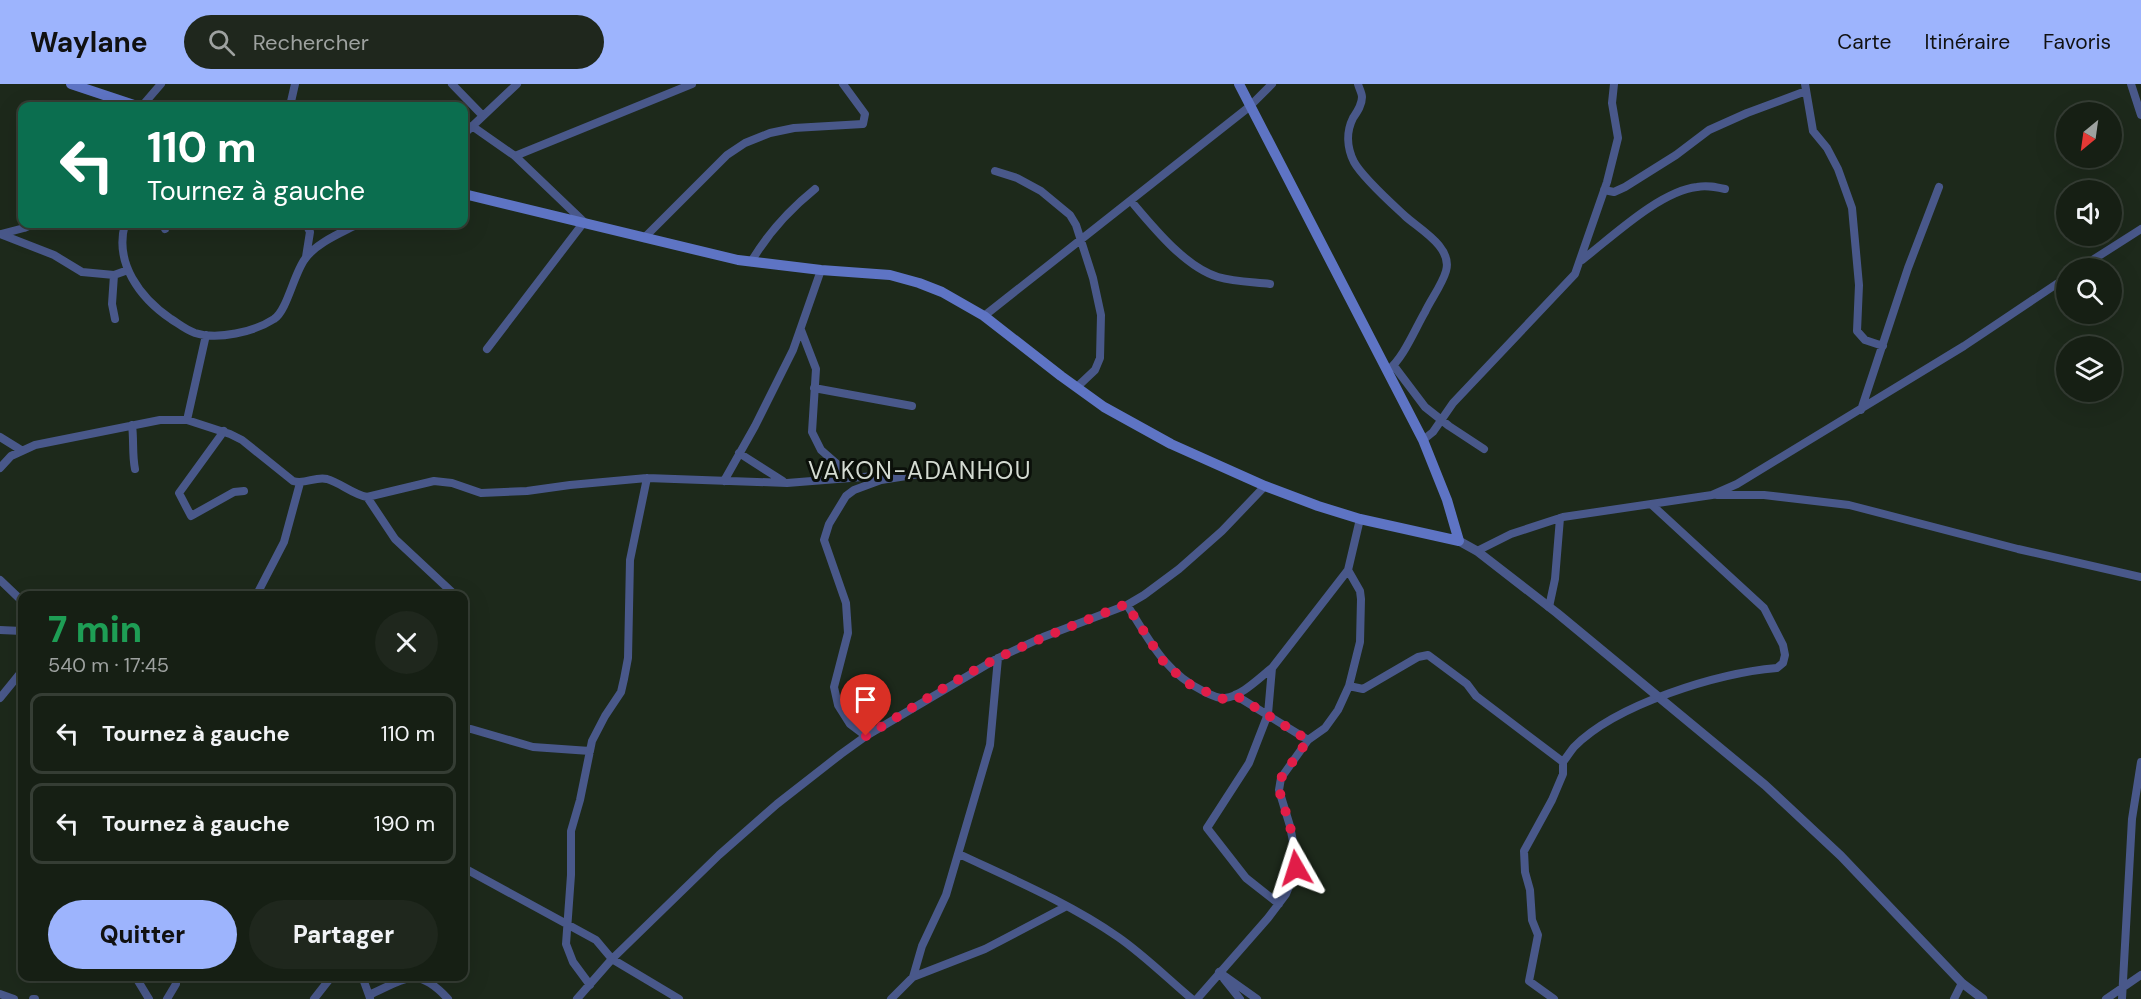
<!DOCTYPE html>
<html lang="fr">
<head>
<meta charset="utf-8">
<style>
	:root { --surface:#161f14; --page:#1f271d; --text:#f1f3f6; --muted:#9ea2a0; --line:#353d34; --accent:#9db4fd }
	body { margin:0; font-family:"DM Sans",sans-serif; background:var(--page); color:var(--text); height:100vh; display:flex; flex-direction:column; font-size:22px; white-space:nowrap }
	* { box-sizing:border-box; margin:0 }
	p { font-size:20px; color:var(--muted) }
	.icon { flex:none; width:33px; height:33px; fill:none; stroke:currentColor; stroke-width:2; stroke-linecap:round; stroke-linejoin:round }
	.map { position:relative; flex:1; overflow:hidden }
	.panel { position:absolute; left:18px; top:507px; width:450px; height:390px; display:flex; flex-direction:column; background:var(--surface); border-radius:12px; box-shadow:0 6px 24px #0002,0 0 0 2px var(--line) }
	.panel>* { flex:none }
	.hud { position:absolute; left:18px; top:18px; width:450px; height:126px; border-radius:12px; box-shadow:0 6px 24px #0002,0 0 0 2px var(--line); background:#0b6e4f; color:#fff; overflow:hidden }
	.needle { width:39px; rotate:209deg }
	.controls { position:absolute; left:2056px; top:18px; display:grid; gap:12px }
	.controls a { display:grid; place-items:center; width:66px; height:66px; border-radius:50%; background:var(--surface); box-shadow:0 6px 24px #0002,0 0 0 2px var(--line); font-size:30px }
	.pin { position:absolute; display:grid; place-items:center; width:51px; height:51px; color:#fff; margin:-62px -26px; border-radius:50% 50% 50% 0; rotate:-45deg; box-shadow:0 0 6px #0007 }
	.pin .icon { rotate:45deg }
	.me { position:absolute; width:66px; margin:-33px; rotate:354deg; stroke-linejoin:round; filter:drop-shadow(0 0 4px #0008) }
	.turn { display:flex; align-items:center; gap:21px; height:126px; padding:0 30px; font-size:27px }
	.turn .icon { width:78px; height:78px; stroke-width:2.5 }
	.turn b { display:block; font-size:42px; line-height:51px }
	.round { display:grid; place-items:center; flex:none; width:63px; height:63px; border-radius:32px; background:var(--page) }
	.summary { display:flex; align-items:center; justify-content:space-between; height:102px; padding:0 30px }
	h1 { font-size:36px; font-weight:800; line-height:45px; color:#1e9e55 }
	.action { display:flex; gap:12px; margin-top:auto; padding:12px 30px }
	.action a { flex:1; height:69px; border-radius:36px; background:var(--accent); color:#111; font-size:24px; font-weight:800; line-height:69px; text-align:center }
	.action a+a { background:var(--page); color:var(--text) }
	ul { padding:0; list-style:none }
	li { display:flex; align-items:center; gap:18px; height:81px; margin:0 12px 9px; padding:0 18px; border:3px solid var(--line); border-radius:12px }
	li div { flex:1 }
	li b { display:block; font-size:22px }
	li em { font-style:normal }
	header { display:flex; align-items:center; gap:36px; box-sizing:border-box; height:84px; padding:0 30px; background:var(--accent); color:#111 }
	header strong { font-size:28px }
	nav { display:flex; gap:33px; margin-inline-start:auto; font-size:21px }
	.search { width:420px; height:54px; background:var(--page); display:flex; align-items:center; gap:15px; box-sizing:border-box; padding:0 21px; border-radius:33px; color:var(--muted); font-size:22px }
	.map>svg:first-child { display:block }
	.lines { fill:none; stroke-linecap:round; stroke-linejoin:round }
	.minor { stroke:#49588a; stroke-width:8 }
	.tertiary { stroke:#49588a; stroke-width:9 }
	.secondary { stroke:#5e74c4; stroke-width:10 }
	.route { stroke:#e11d48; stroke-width:10; stroke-dasharray:0 18 }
	.labels { text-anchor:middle; stroke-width:6; stroke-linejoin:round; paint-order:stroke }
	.quarter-label { font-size:24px; letter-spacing:1.5px; fill:#d4dbd2; stroke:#0b100a }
</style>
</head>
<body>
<header>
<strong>Waylane</strong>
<div class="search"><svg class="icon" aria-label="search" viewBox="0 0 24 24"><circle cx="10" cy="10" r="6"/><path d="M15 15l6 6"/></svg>Rechercher</div>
<nav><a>Carte</a><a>Itinéraire</a><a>Favoris</a></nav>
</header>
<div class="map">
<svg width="2141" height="915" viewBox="0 0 2141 915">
	<rect width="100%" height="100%" fill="#1d291b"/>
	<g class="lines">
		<!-- minor -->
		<path class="minor" d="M452 0 483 32
			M1358 0C1359 4 1362 9 1362 13 1362 21 1357 28 1353 34 1346 48 1347 64 1354 78 1363 94 1391 119 1405 132 1419 145 1453 163 1446 187 1442 201 1431 215 1425 228 1415 245 1403 275 1388 286
			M1805 0 1813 47 1827 64 1838 85 1852 124 1859 201 1857 247 1865 256 1883 262
			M2131 0 2141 31
			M142 22 161 0
			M290 22 295 0
			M472 42 515 72 584 138 487 265
			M464 50 517 0
			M515 72 692 0
			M995 87 1017 94 1041 107 1070 131 1076 141 1093 194 1101 231 1100 274 1095 286 1077 303
			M1604 106 1614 108 1625 103 1676 71 1709 46 1747 29 1806 7
			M1131 117C1153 143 1185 183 1218 193 1235 198 1253 198 1270 200
			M125 140C114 179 140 214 171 235 179 240 186 246 195 249 218 256 254 248 274 235 287 227 294 189 305 175 316 159 341 149 358 140
			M163 140 165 145
			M306 140 310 148 306 173
			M0 150 54 171 82 188 114 191 128 186
			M1 150 24 144 33 140
			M644 154 727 71 745 59 770 49 794 44 863 40 865 30 843 0
			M1582 176C1612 153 1660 107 1697 103 1707 101 1716 103 1725 105
			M751 178C768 149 789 126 815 105
			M2080 184 2141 145
			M114 191 112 220 115 235
			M984 232 1249 23 1272 0
			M801 246 816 285 812 348 821 366 837 380 843 393
			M1394 282 1425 323 1449 342 1484 365
			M814 304 912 322
			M1861 326 1908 184 1939 103
			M187 336 206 251
			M132 341C134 356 132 370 135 385
			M224 347 179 409 191 432 234 408 244 407
			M0 353 21 366
			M1423 356 1433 348 1453 319 1575 190 1607 98 1618 54 1612 19 1614 0
			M739 369 783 397
			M0 384 11 372 35 361 160 336H187L230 350 242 356 293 397C305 401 315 392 327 395 341 399 352 410 367 413L434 397 452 399 481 409 527 407 570 401 647 394 787 399 875 392 887 395
			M724 397 755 342 793 266 821 186
			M1717 411H1764L1849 421 2018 465 2141 493
			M367 413 395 455 454 510
			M1477 467 1511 450 1563 433 1712 411 1737 400 1964 262 2067 193
			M0 496 22 517
			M256 512 284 458 300 399
			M1127 521C1149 555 1164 588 1203 607 1209 610 1218 615 1225 614 1242 612 1259 594 1272 584
			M1549 523 1555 495 1560 434
			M0 546 22 547
			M1349 602 1363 605 1418 573 1428 571 1467 600 1476 612 1563 678V690L1552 716 1524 767 1525 788 1530 806 1532 836 1538 851 1529 897 1554 915
			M1235 611 1308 656
			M0 614 22 587
			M464 645H471L533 663 590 667
			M866 652 850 640 838 621 834 603 848 549 846 519 824 456 829 440 846 412 854 406 881 396 919 390
			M1563 678C1566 674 1570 668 1574 663 1616 620 1718 589 1777 584L1783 579 1785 571 1783 561 1764 524 1652 421
			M959 770C1012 795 1069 819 1118 853 1144 871 1168 895 1192 915
			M464 784 596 856 612 875 679 915
			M1279 820 1246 794 1207 744 1249 679 1268 630 1272 584 1348 486
			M1219 888 1257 915
			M135 892 149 915
			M362 892 370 914
			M913 893 985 865 1065 823
			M1224 895 1240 915
			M590 901 573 878 566 860 571 791V747L580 716 592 657 605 632 621 608 624 595 628 574 630 476 647 394
			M0 910 14 915
			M369 911C405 895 417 881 448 915
			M33 915H35
			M167 915 176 900V892
			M314 915 332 892
			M577 915 612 875 719 771 777 720 841 670 866 652 998 574 1043 553 1127 521 1144 511 1179 485 1222 447 1265 402
			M891 915 913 893 922 862 946 811 990 661 998 574
			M1197 915 1268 834 1286 810 1293 793 1296 773 1290 742 1279 706 1281 694 1308 656 1325 644 1338 626 1349 602 1360 558 1361 515 1360 507 1348 486 1360 435
			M1954 915 1962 899
			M2106 915 2141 891
			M2122 915 2132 735 2141 678"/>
		<!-- tertiary -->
		<path class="tertiary" d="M1459 457 1477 467 1557 529 1765 701 1841 772 1962 899 1983 915"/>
		<!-- secondary -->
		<path class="secondary" d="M71 0 137 22
			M464 110 738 176 821 186 890 191 919 199 942 208 984 232 1061 292 1104 323 1171 360 1265 402 1318 422 1360 435 1459 457 1447 416 1423 356 1239 0"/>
	</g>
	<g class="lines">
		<!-- route -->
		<path class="route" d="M866 652C910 626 953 596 1000 573 1041 553 1084 538 1126 520L1165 580 1189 600 1222 615 1235 611 1308 656 1281 694 1279 706 1290 742 1296 773V784"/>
	</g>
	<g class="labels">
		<!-- quarter labels -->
		<g class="quarter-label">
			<text x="920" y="395">VAKON-ADANHOU</text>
		</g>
	</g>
</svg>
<div class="controls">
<a><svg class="needle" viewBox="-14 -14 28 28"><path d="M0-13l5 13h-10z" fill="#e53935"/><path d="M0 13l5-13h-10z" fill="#9ea2a0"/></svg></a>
<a><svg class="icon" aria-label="sound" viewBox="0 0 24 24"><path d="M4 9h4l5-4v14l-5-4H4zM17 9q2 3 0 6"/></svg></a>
<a><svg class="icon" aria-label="search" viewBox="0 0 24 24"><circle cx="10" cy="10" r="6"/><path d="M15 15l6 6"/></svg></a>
<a><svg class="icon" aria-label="layers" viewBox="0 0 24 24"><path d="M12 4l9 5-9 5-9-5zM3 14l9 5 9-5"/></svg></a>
</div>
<div class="pin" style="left:866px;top:652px;background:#d93025"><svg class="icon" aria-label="arrive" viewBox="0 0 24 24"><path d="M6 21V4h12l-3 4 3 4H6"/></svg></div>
<svg class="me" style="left:1296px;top:784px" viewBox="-20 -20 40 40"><path d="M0-17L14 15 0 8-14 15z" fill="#e11d48" stroke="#fff" stroke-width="4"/></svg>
<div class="hud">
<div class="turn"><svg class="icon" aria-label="left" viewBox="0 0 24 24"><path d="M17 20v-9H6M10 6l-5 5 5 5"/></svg><div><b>110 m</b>Tournez à gauche</div></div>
</div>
<section class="panel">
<div class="summary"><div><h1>7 min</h1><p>540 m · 17:45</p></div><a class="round"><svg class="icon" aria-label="close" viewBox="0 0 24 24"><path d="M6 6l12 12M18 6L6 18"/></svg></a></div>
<ul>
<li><svg class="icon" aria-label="left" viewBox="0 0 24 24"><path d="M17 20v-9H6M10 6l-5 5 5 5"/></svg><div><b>Tournez à gauche</b></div><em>110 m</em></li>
<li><svg class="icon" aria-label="left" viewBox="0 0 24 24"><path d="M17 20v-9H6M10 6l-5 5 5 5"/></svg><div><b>Tournez à gauche</b></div><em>190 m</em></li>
</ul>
<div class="action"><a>Quitter</a><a>Partager</a></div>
</section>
</div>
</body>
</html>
